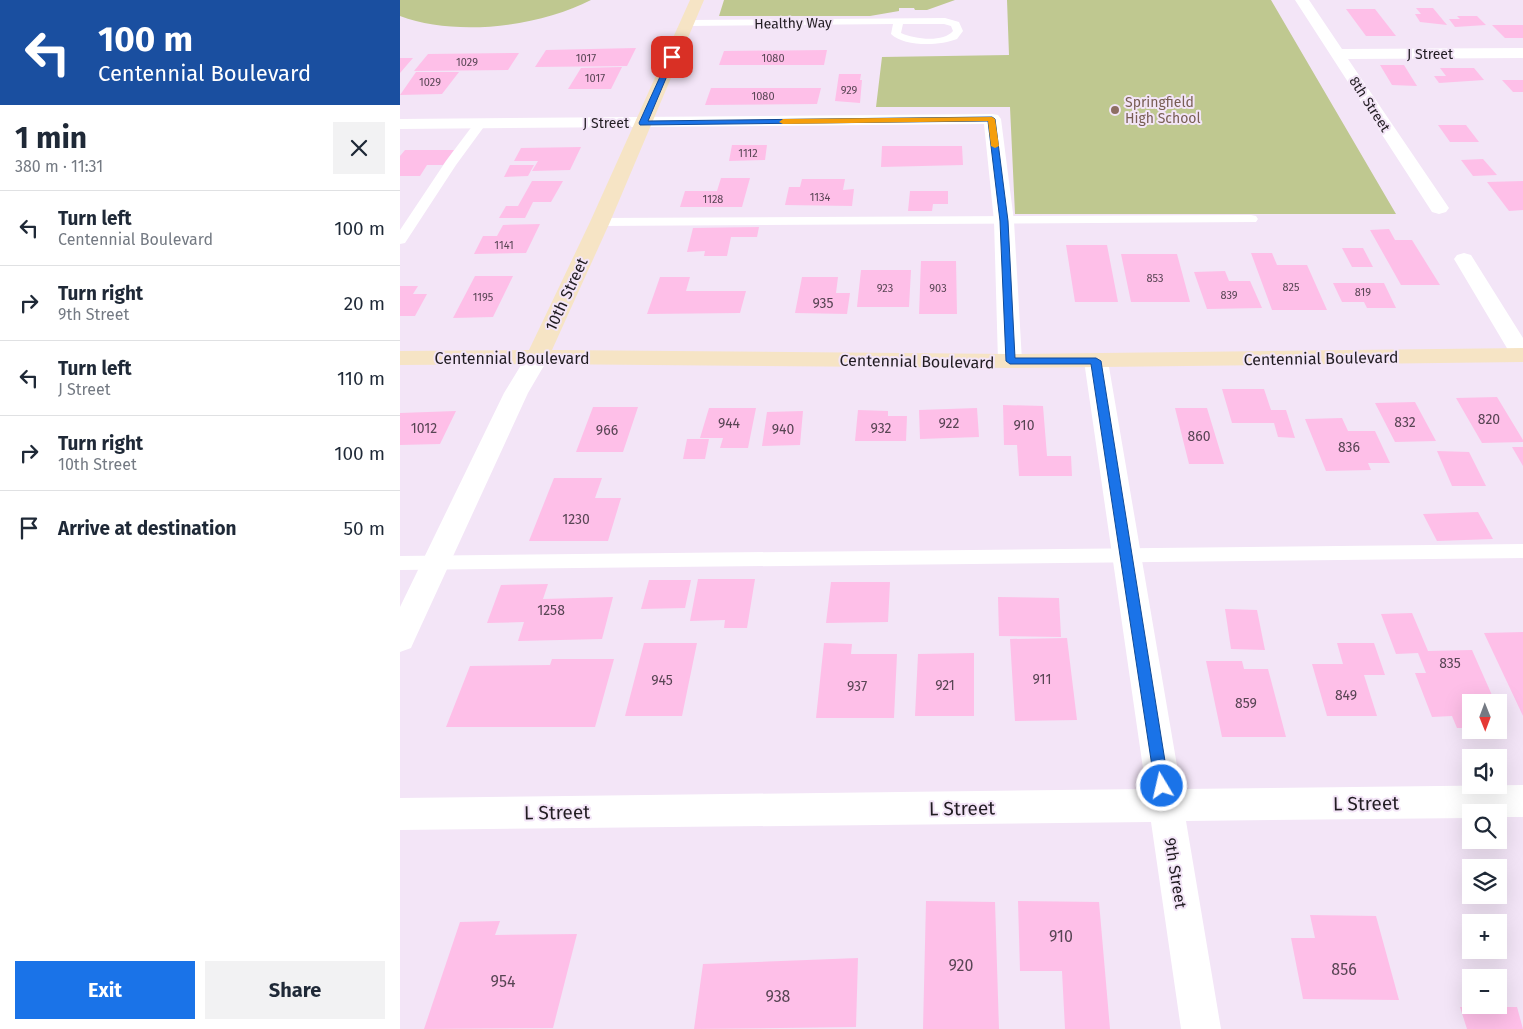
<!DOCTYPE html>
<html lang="en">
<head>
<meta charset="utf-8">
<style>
	:root { --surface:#fff; --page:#f2f2f3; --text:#1f2937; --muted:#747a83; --line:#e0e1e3; --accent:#1a73e8 }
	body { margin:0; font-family:"Fira Sans",sans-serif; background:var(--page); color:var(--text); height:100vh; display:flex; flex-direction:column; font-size:19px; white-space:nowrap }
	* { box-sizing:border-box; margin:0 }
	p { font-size:16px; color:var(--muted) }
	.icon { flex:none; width:28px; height:28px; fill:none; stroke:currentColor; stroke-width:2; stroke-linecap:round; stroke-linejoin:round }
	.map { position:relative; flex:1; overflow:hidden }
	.panel { display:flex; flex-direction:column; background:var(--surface); width:400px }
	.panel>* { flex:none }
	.banner { background:#1a4fa0; color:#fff; overflow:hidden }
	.needle { width:32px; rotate:179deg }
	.controls { position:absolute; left:1062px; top:694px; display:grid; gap:10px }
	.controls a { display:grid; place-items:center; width:45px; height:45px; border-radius:0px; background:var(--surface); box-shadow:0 5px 20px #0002; font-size:25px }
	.pin { position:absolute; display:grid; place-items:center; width:42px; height:42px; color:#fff; margin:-21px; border-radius:10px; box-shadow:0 2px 8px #0006 }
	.me { position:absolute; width:55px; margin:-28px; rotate:351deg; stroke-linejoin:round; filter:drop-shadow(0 0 4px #0008) }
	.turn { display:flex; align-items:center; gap:18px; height:105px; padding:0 15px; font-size:22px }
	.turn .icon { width:65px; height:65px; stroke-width:2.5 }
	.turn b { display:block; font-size:35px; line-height:42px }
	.round { display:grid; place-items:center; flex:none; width:52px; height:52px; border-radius:0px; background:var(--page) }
	.headline { display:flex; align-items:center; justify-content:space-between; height:85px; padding:0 15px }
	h1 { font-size:30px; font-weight:700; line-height:38px }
	.cta { display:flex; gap:10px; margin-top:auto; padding:10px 15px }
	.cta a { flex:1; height:58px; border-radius:0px; background:var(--accent); color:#fff; font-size:20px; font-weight:700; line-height:58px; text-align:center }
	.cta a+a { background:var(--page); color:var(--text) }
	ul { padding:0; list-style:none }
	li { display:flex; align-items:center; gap:15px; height:75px; padding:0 15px; border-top:1px solid var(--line) }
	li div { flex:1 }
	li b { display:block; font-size:19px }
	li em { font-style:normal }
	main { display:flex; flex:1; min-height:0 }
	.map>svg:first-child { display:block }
	.green { fill:#bfc890 }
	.building { fill:#febfe8 }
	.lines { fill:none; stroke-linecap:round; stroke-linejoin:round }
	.lane { fill:#fff; fill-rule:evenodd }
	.street { fill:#fff; fill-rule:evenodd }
	.secondary { fill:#f6e4c5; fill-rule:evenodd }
	.route { fill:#1a73e8; stroke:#114b97 }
	.slow { fill:#f59e0b }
	.education-dot { fill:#8d6e63; stroke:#f3e5f7; stroke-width:2 }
	.labels { text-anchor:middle; stroke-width:4; stroke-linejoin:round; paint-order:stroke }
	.far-number-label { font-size:11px; fill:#584554 }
	.far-street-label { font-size:14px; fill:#211c22; stroke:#f3e5f7 }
	.far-education-label { font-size:14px; fill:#785e54; stroke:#f3e5f7; text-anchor:start }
	.number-label { font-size:14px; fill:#584554 }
	.street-label { font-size:16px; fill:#211c22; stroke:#f3e5f7 }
	.near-number-label { font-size:16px; fill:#584554 }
	.near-street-label { font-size:19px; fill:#211c22; stroke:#f3e5f7 }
</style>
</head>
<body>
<main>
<section class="panel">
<div class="banner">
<div class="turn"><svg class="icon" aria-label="left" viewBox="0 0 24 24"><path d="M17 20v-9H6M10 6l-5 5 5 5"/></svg><div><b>100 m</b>Centennial Boulevard</div></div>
</div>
<div class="headline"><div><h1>1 min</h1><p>380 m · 11:31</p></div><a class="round"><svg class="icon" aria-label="close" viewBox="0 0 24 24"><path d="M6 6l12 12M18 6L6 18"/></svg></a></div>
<ul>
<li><svg class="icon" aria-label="left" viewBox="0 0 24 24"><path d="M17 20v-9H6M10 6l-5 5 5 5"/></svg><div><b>Turn left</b><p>Centennial Boulevard</p></div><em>100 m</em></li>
<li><svg class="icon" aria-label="right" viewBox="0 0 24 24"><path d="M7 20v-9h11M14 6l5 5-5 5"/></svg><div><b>Turn right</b><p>9th Street</p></div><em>20 m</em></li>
<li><svg class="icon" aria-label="left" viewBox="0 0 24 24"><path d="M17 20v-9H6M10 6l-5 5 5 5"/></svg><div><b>Turn left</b><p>J Street</p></div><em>110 m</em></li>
<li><svg class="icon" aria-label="right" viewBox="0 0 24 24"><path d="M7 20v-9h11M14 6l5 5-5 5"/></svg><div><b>Turn right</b><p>10th Street</p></div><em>100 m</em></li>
<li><svg class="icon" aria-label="arrive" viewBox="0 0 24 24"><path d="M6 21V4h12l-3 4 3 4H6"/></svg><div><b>Arrive at destination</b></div><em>50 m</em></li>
</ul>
<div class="cta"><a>Exit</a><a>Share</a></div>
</section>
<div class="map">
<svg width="1123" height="1029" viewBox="0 0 1123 1029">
	<rect width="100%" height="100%" fill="#f3e5f7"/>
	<!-- green -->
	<path class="green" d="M0 0H191C139 27 55 37 0 16Z
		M324 0H555L527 10H515L514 8H499V11L470 16H319Z
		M607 0H871L996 214H615L610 107H476L482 57 609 55Z"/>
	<!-- building -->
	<path class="building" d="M1016 8H1033L1047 25 1020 22 1015 14H1021Z
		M946 9H975L996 36H966Z
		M1057 16H1077L1086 25 1055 27 1049 19H1060Z
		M1092 25H1123V38H1105Z
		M236 48 227 66 135 67 146 50Z
		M427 50 424 65H319L324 51Z
		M119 53 108 70 14 71 28 54Z
		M0 58H13L0 73Z
		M980 65H1004L1017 86 992 85Z
		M222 67 211 89H168L181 68Z
		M1040 68H1074L1084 80 1039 83 1034 76H1046Z
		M16 72H59L42 94 0 95Z
		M439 74H461L460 80H462L460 103 435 101Z
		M1102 80H1123V92H1113Z
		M311 88H421L417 104 305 105Z
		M1038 125H1066L1079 142H1050Z
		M332 145H367L365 160 329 161Z
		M482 146H562L563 165 481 167Z
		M181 147 170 170 132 171 138 161H114L121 148Z
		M5 150H54L43 165H27L20 176H0V156Z
		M1083 159 1097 175 1073 176 1061 160Z
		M110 165H134L128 176 104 177Z
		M321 178H350L342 207H280L285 191H317Z
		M402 179H445L443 190 454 189 452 206 385 205 389 187H400Z
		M132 181H163L151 202H133L125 218H99L106 206H118Z
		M1123 181V210L1109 211 1087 182Z
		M510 191H548V204H533L532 211H508Z
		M140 224 126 253 74 254 83 236H97L103 225Z
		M359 227 357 237H331L327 256H304L305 251 287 252 293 228Z
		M989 229 995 240H1012L1040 285H1001L970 230Z
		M666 245H707L718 302H675Z
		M942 248H963L973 267H952Z
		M851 253H872L877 265H907L927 310H872Z
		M721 254H777L790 302H731Z
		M521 261H556L557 314H519Z
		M461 270H511L509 307H457Z
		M825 271 829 281H850L862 308 807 309 794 272Z
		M75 276H113L93 317 53 318Z
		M260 277H290L286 291H346L340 313 247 314Z
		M402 277H438L436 293H450L447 314 395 313Z
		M933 283H984L996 308H967L964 302H942Z
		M0 286H18L13 294H27L15 316H0Z
		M822 389H864L871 410H886L895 438 878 437 874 423H832Z
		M1097 397 1123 440V442L1082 443 1056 398Z
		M1015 402 1036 441 995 442 975 403Z
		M603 405 643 406 647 456H671L672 476H619L617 445H604Z
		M193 407H238L223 452H176Z
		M309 408H356L348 448H320L323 438H300Z
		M577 408 579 437 520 439 519 410Z
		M775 408H807L824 464H789Z
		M458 410 488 411V416H507L506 441H455Z
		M56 411 40 444 0 445V413Z
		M403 411 400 445 362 446 367 412Z
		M942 418 948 431H975L990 463H968L971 470 926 471 905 419Z
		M287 439H309L305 459H283Z
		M1112 447H1123V466Z
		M1037 451 1069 452 1086 486H1052Z
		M154 478H202L195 498H221L208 541H129Z
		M1078 512 1093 539 1037 541 1023 514Z
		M298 579H355L347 628H324L325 620 290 621Z
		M249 580H291L285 608 241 609Z
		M431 582H490L488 622 426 623Z
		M148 584 143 599 213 597 202 639 118 641 124 622 87 623 101 585Z
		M598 597 659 598 661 637 599 636Z
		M825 609 857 610 865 650 831 649Z
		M1012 613 1028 651 1072 650 1095 702H1071V728H1057L1052 716 1032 717 1015 673H1026L1018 653 996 654 981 614Z
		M1123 632V716L1084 633Z
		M667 638 677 720 615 721 610 639Z
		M244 643H297L282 716H225Z
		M424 643 452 644 451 654H497L494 718H416Z
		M937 643H974L985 675H964L977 716H927L912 664H943Z
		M574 653V716H515L518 654Z
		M152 659H214L195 727H46L70 666 150 665Z
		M806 661H842L844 669H868L886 737H822Z
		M526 901 595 902 599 1029H523Z
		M618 901 699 902 710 1029H665L662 971H620Z
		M910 915 976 916 999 1000 903 999 891 938H915Z
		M100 921 95 935 177 934 153 1028 24 1029 60 922Z
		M458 958 456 1027 294 1029 303 964Z
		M1060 1007H1117L1123 1029H1067Z"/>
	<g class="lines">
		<!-- lane -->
		<path class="lane" d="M545 18 559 22 563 31 557 39C540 46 504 47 491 34L493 24 287 26 282 23 287 20ZM503 24H544L551 26 553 31C543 43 514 39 501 33Z
			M80 120 86 124 56 165 5 243 0 244V230L46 161 76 121Z
			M851 215 856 216 858 219 856 222 200 226 193 222 200 218Z
			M1123 544V558L0 570V556Z"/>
		<!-- street -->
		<path class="street" d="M895 0H909L942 49 1123 48V58L948 59 1049 208 1046 212 1039 214 1032 212Z
			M592 114 598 115 601 119 614 221 622 361 618 366 610 368 602 366 598 361 594 221 584 124 0 129V119Z
			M1064 253 1071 255 1123 338V362L1114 360 1054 259 1057 255Z
			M137 350 145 352 149 357 128 393 15 639 11 648 0 652V607L104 393 129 352Z
			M696 354 704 356 708 361 781 789 1123 785V817H1099V812H1071V818L786 821 821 1029H781L751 822 0 830V798L746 789 684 361 688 356Z"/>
		<!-- secondary -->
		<path class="secondary" d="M290 0H304L210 222 152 350 610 354 1123 348V362L610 368 137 364 0 365V351L129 350 190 222Z"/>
	</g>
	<!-- route -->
	<path class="route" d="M272 55 275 57 248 121 592 117 595 119 608 221 615 358H696L701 361 769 786 767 791 762 793 757 791 755 786 691 364H610L606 361 600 221 588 121 240 125 239 123 269 57Z"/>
	<!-- slow -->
	<path class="slow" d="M592 117 595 119 599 146 595 148 591 146 588 121 383 124 379 122 383 119Z"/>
	<!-- markers -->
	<circle class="education-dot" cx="715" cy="110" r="5"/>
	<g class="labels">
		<!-- far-number labels -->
		<g class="far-number-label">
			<text x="186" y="62">1017</text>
			<text x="373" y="62">1080</text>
			<text x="67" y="66">1029</text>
			<text x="195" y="82">1017</text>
			<text x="30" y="86">1029</text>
			<text x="449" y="94">929</text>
			<text x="363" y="100">1080</text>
			<text x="348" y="157">1112</text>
			<text x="420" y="201">1134</text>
			<text x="313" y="203">1128</text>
			<text x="104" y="249">1141</text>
			<text x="755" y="282">853</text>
			<text x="891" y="291">825</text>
			<text x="485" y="292">923</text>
			<text x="538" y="292">903</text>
			<text x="963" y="296">819</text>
			<text x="829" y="299">839</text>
			<text x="83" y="301">1195</text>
		</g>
		<!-- far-street labels -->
		<g class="far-street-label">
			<text transform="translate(393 23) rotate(-1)" y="5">Healthy Way</text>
			<text x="1030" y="59">J Street</text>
			<text transform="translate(970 104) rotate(57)" y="5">8th Street</text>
			<text x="206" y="128">J Street</text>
		</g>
		<!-- far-education labels -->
		<g class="far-education-label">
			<text x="725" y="107">Springfield<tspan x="725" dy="16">High School</tspan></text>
		</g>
		<!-- number labels -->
		<g class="number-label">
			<text x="423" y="308">935</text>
			<text x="1089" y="424">820</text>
			<text x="1005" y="427">832</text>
			<text x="329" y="428">944</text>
			<text x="549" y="428">922</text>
			<text x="624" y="430">910</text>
			<text x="24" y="433">1012</text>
			<text x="481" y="433">932</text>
			<text x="383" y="434">940</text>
			<text x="207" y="435">966</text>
			<text x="799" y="441">860</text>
			<text x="949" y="452">836</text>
			<text x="176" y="524">1230</text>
			<text x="151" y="615">1258</text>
			<text x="1050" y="668">835</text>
			<text x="642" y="684">911</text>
			<text x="262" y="685">945</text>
			<text x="545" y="690">921</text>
			<text x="457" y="691">937</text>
			<text x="946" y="700">849</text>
			<text x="846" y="708">859</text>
		</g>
		<!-- street labels -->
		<g class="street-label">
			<text transform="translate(166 294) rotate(-65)" y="6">10th Street</text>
			<text x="112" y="364">Centennial Boulevard</text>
			<text transform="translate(921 358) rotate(-1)" y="6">Centennial Boulevard</text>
			<text transform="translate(517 361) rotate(1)" y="6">Centennial Boulevard</text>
			<text transform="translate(776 873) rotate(81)" y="6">9th Street</text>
		</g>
		<!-- near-number labels -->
		<g class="near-number-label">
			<text x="661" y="942">910</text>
			<text x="561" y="971">920</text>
			<text x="944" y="975">856</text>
			<text x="103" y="987">954</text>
			<text x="378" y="1002">938</text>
		</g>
		<!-- near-street labels -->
		<g class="near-street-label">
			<text transform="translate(966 803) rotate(-1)" y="7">L Street</text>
			<text transform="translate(562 808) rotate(-1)" y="7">L Street</text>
			<text transform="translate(157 812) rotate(-1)" y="7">L Street</text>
		</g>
	</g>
</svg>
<div class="controls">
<a><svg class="needle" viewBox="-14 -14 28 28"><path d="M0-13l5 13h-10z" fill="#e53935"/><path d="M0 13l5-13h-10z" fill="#747a83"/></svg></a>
<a><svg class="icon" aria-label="sound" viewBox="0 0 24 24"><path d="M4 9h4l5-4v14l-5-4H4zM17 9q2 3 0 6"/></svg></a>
<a><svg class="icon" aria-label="search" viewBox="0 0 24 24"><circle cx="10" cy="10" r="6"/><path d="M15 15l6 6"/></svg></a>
<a><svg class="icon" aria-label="layers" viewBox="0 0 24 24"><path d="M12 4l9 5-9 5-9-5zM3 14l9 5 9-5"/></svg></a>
<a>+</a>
<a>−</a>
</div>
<div class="pin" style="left:272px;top:57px;background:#d93025"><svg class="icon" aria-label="arrive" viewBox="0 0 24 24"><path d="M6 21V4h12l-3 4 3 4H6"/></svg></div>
<svg class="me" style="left:762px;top:786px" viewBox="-20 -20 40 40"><circle r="17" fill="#1a73e8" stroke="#fff" stroke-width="3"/><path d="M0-11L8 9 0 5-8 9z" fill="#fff"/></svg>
</div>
</main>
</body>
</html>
